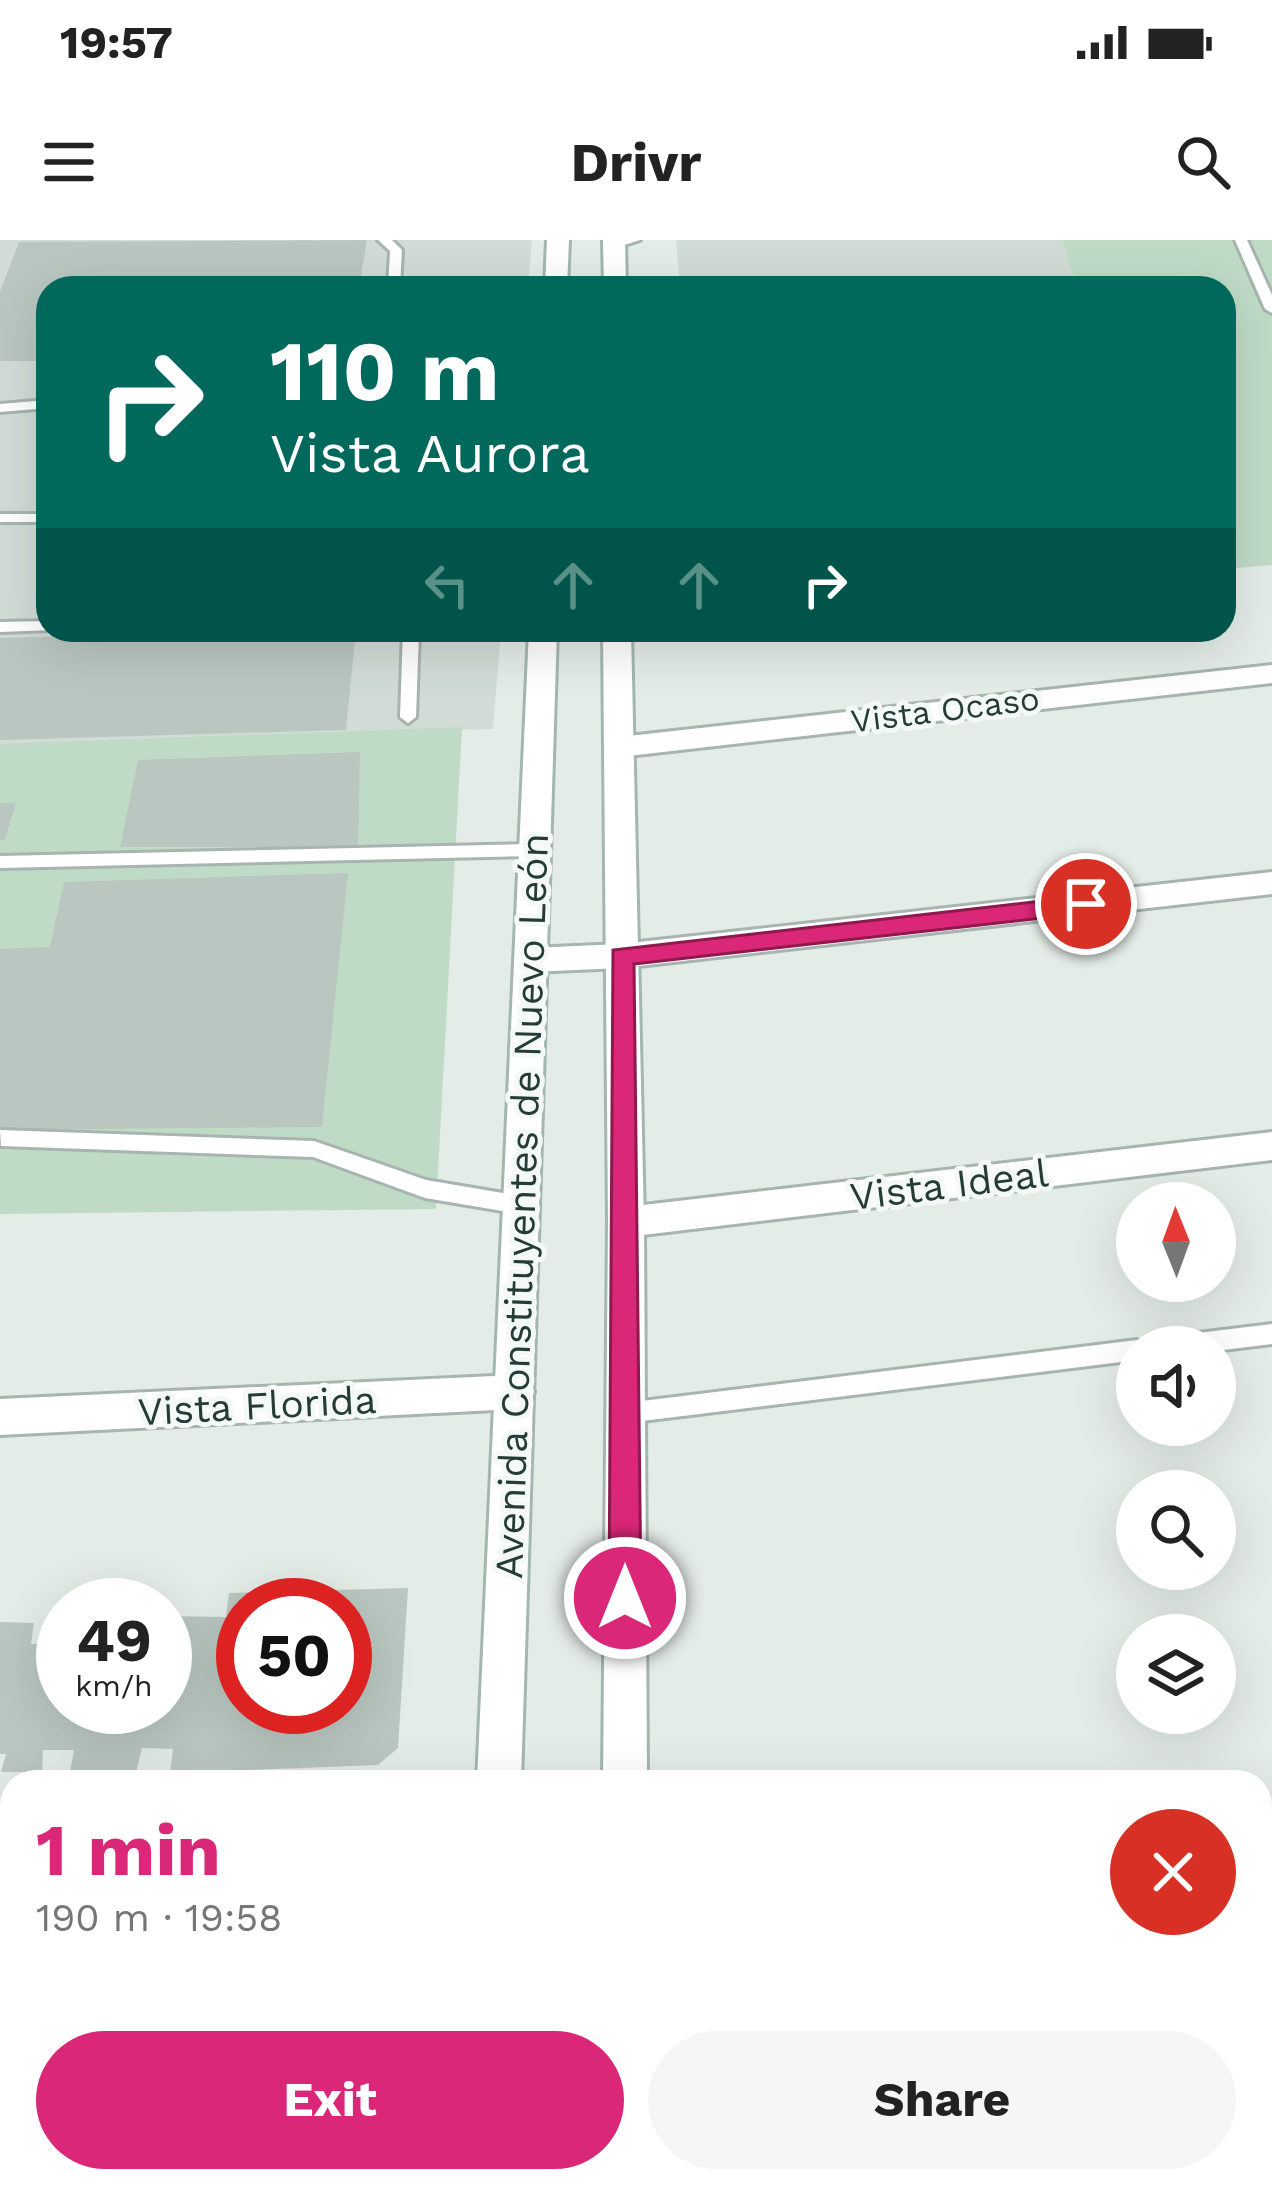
<!DOCTYPE html>
<html lang="en">
<head>
<meta charset="utf-8">
<style>
	:root { --surface:#fff; --page:#f6f6f6; --text:#222; --muted:#767676; --accent:#db2777 }
	body { margin:0; font-family:"Work Sans",sans-serif; background:var(--page); color:var(--text); height:100vh; display:flex; flex-direction:column; font-size:45px; white-space:nowrap }
	* { box-sizing:border-box; margin:0 }
	p { font-size:39px; color:var(--muted) }
	.icon { flex:none; width:66px; height:66px; fill:none; stroke:currentColor; stroke-width:2; stroke-linecap:round; stroke-linejoin:round }
	.map { position:relative; flex:1; overflow:hidden }
	.drawer { position:absolute; left:0px; top:1530px; width:1272px; height:423px; display:flex; flex-direction:column; background:var(--surface); border-radius:36px 36px 0 0; box-shadow:0 12px 48px #0002 }
	.drawer>* { flex:none }
	.hud { position:absolute; left:36px; top:36px; width:1200px; height:366px; border-radius:36px; box-shadow:0 12px 48px #0002; background:#00695c; color:#fff; overflow:hidden }
	.needle { width:78px; rotate:359deg }
	.tools { position:absolute; left:1116px; top:942px; display:grid; gap:24px }
	.tools a { display:grid; place-items:center; width:120px; height:120px; border-radius:50%; background:var(--surface); box-shadow:0 12px 48px #0002; font-size:60px }
	.speed { position:absolute; left:36px; top:1338px; display:flex; gap:24px; font-size:60px; font-weight:700; text-align:center }
	.speed>* { display:grid; place-content:center; width:156px; height:156px; border-radius:50%; background:var(--surface); box-shadow:0 12px 48px #0002; line-height:1 }
	.speed small { font-size:30px; font-weight:400 }
	.speed .limit { border:18px solid #d22; background:#fff; color:#111 }
	.pin { position:absolute; display:grid; place-items:center; width:102px; height:102px; color:#fff; margin:-51px; border:6px solid #fff; border-radius:50%; box-shadow:0 3px 12px #0007 }
	.me { position:absolute; width:132px; margin:-66px; rotate:0deg; stroke-linejoin:round; filter:drop-shadow(0 0 9px #0008) }
	.turn { display:flex; align-items:center; gap:42px; height:252px; padding:0 36px; font-size:54px }
	.turn .icon { width:156px; height:156px; stroke-width:2.5 }
	.turn b { display:block; font-size:84px; line-height:102px }
	.lanes { display:flex; align-items:center; height:114px; padding:0 36px; background:#0003; justify-content:center; gap:60px; direction:ltr }
	.lanes .off { opacity:.35 }
	.round { display:grid; place-items:center; flex:none; width:126px; height:126px; border-radius:63px; background:var(--page) }
	.summary { display:flex; align-items:center; justify-content:space-between; height:204px; padding:0 36px }
	h1 { font-size:72px; font-weight:700; line-height:90px; color:var(--accent) }
	.primary-button { display:flex; gap:24px; margin-top:auto; padding:24px 36px }
	.primary-button a { flex:1; height:138px; border-radius:72px; background:var(--accent); color:#fff; font-size:48px; font-weight:700; line-height:138px; text-align:center }
	.primary-button a+a { background:var(--page); color:var(--text) }
	.status { display:flex; justify-content:space-between; align-items:center; height:84px; padding:0 60px; background:var(--surface); direction:ltr }
	.status svg { height:33px; fill:currentColor }
	header { display:flex; justify-content:space-between; align-items:center; height:156px; padding:0 36px; background:var(--surface); font-size:54px; font-weight:700 }
	.map>svg:first-child { display:block }
	.built { fill:#d2dcd7 }
	.green { fill:#bfdbc6 }
	.building { fill:#bac7c1; fill-rule:evenodd }
	.lines { fill:none; stroke-linecap:round; stroke-linejoin:round }
	.service-casing { stroke:#a7b4af; stroke-width:6 }
	.minor-casing { stroke:#a7b4af; stroke-width:6 }
	.secondary-casing { stroke:#a3b7b0; stroke-width:6 }
	.service { fill:#fff; fill-rule:evenodd }
	.minor { fill:#fff; fill-rule:evenodd }
	.secondary { fill:#fff; fill-rule:evenodd }
	.route { fill:#db2777; stroke:#8e194d; stroke-width:3 }
	.labels { text-anchor:middle; stroke-width:10; stroke-linejoin:round; paint-order:stroke }
	.far-street-label { font-size:33px; fill:#253c36; stroke:#f4f9f7 }
	.street-label { font-size:39px; fill:#253c36; stroke:#f4f9f7 }
</style>
</head>
<body>
<div class="status"><b>19:57</b><svg viewBox="0 0 49 12"><path d="M0 12V9h3v3zM5 12V6h3v6zM10 12V3h3v9zM15 12V0h3v12zM26 1h20v11H26zM47 4h2v5h-2z"/></svg></div>
<header><svg class="icon" aria-label="menu" viewBox="0 0 24 24"><path d="M4 6h16M4 12h16M4 18h16"/></svg>Drivr<svg class="icon" aria-label="search" viewBox="0 0 24 24"><circle cx="10" cy="10" r="6"/><path d="M15 15l6 6"/></svg></header>
<div class="map">
<svg width="1272" height="1951" viewBox="0 0 1272 1951">
	<rect width="100%" height="100%" fill="#e4ece8"/>
	<!-- built -->
	<path class="built" d="M0 0H532L528 48H48V390H501L493 489 0 505Z
		M676 0H1062L1077 48H680Z"/>
	<!-- green -->
	<path class="green" d="M1062 0H1272V325L1224 329V48H1077Z
		M462 487 436 969 0 974V504Z"/>
	<!-- building -->
	<path class="building" d="M367 0 359 48H48V121H0V52L19 2Z
		M282 390H356L346 490 0 500V398Z
		M360 512 358 607H120L138 520Z
		M0 563H16L5 599 0 600Z
		M348 633 322 887 0 890V709L50 707 64 642Z
		M408 1348 398 1508 378 1525 170 1533 173 1509 142 1508 136 1533 69 1537 74 1510H43L42 1532H1L6 1514H0V1382L34 1383 31 1404 63 1403V1467H165V1376L226 1377 229 1353ZM243 1365H345V1467H243Z
		M0 1721H12V1941H330L329 1951H0Z"/>
	<g class="lines">
		<defs>
			<path id="service" d="M378 0H392L402 10 400 48H388L390 11Z
				M640 0 615 8 609 4 616 0Z
				M1235 0H1247L1272 55V73L1265 69Z
				M48 160V168L0 172V164Z
				M0 274H47L48 282H0Z
				M48 381V390H52L0 392V382Z
				M403 390H419L416 477 408 483 400 477Z
				M535 604 544 610 535 616 0 628V616Z
				M0 890 314 901 426 940 521 956 528 959 531 965 528 971 521 974 425 958 313 917 1 906Z
				M1272 1084V1104L1215 1111V1107H1154L1157 1100 1165 1097Z
				M1137 1100 1147 1107H1137V1120L626 1183 618 1180 615 1173 618 1166 626 1163Z"/>
			<path id="minor" d="M1272 425V443L619 517 605 507 619 497Z
				M1272 632V654L621 728 531 732 520 729 515 720 520 711 531 708 621 704Z
				M1272 892V920L626 997 613 993 608 982 613 971 626 967Z
				M515 1135 529 1140 534 1152 529 1164 515 1169 0 1195V1159Z
				M12 1575V1621L0 1622V1576Z
				M1272 1721V1769L1260 1770V1722Z"/>
			<path id="secondary" d="M547 0H569L567 48H545Z
				M603 0H625L626 48H604Z
				M529 390H557L521 1542H477Z
				M603 390H631L644 982 647 1542H603L608 982Z
				M457 1941H507L506 1951H456Z
				M599 1941H649V1951H599Z"/>
		</defs>
		<!-- service casing -->
		<use href="#service" class="service-casing"/>
		<!-- minor casing -->
		<use href="#minor" class="minor-casing"/>
		<!-- secondary casing -->
		<use href="#secondary" class="secondary-casing"/>
		<!-- service -->
		<use href="#service" class="service"/>
		<!-- minor -->
		<use href="#minor" class="minor"/>
		<!-- secondary -->
		<use href="#secondary" class="secondary"/>
	</g>
	<!-- route -->
	<path class="route" d="M1086 656 1098 664 1086 673 634 724 641 1358 636 1368 625 1373 614 1368 609 1358 613 710Z"/>
	<g class="labels">
		<!-- far-street labels -->
		<g class="far-street-label">
			<text transform="translate(945 469) rotate(-7)" y="12">Vista Ocaso</text>
		</g>
		<!-- street labels -->
		<g class="street-label">
			<text transform="translate(949 944) rotate(-7)" y="14">Vista Ideal</text>
			<text transform="translate(521 966) rotate(-88)" y="14">Avenida Constituyentes de Nuevo León</text>
			<text transform="translate(257 1165) rotate(-3)" y="14">Vista Florida</text>
		</g>
	</g>
</svg>
<div class="tools">
<a><svg class="needle" viewBox="-14 -14 28 28"><path d="M0-13l5 13h-10z" fill="#e53935"/><path d="M0 13l5-13h-10z" fill="#767676"/></svg></a>
<a><svg class="icon" aria-label="sound" viewBox="0 0 24 24"><path d="M4 9h4l5-4v14l-5-4H4zM17 9q2 3 0 6"/></svg></a>
<a><svg class="icon" aria-label="search" viewBox="0 0 24 24"><circle cx="10" cy="10" r="6"/><path d="M15 15l6 6"/></svg></a>
<a><svg class="icon" aria-label="layers" viewBox="0 0 24 24"><path d="M12 4l9 5-9 5-9-5zM3 14l9 5 9-5"/></svg></a>
</div>
<div class="speed"><div>49<small>km/h</small></div><div class="limit">50</div></div>
<div class="pin" style="left:1086px;top:664px;background:#d93025"><svg class="icon" aria-label="arrive" viewBox="0 0 24 24"><path d="M6 21V4h12l-3 4 3 4H6"/></svg></div>
<svg class="me" style="left:625px;top:1358px" viewBox="-20 -20 40 40"><circle r="17" fill="#db2777" stroke="#fff" stroke-width="3"/><path d="M0-11L8 9 0 5-8 9z" fill="#fff"/></svg>
<div class="hud">
<div class="turn"><svg class="icon" aria-label="right" viewBox="0 0 24 24"><path d="M7 20v-9h11M14 6l5 5-5 5"/></svg><div><b>110 m</b>Vista Aurora</div></div>
<div class="lanes"><svg class="icon off" aria-label="left" viewBox="0 0 24 24"><path d="M17 20v-9H6M10 6l-5 5 5 5"/></svg><svg class="icon off" aria-label="ahead" viewBox="0 0 24 24"><path d="M12 20V5M6 11l6-6 6 6"/></svg><svg class="icon off" aria-label="ahead" viewBox="0 0 24 24"><path d="M12 20V5M6 11l6-6 6 6"/></svg><svg class="icon" aria-label="right" viewBox="0 0 24 24"><path d="M7 20v-9h11M14 6l5 5-5 5"/></svg></div>
</div>
<section class="drawer">
<div class="summary"><div><h1>1 min</h1><p>190 m · 19:58</p></div><a class="round" style="background:#d93025;color:#fff"><svg class="icon" aria-label="close" viewBox="0 0 24 24"><path d="M6 6l12 12M18 6L6 18"/></svg></a></div>
<div class="primary-button"><a>Exit</a><a>Share</a></div>
</section>
</div>
</body>
</html>
